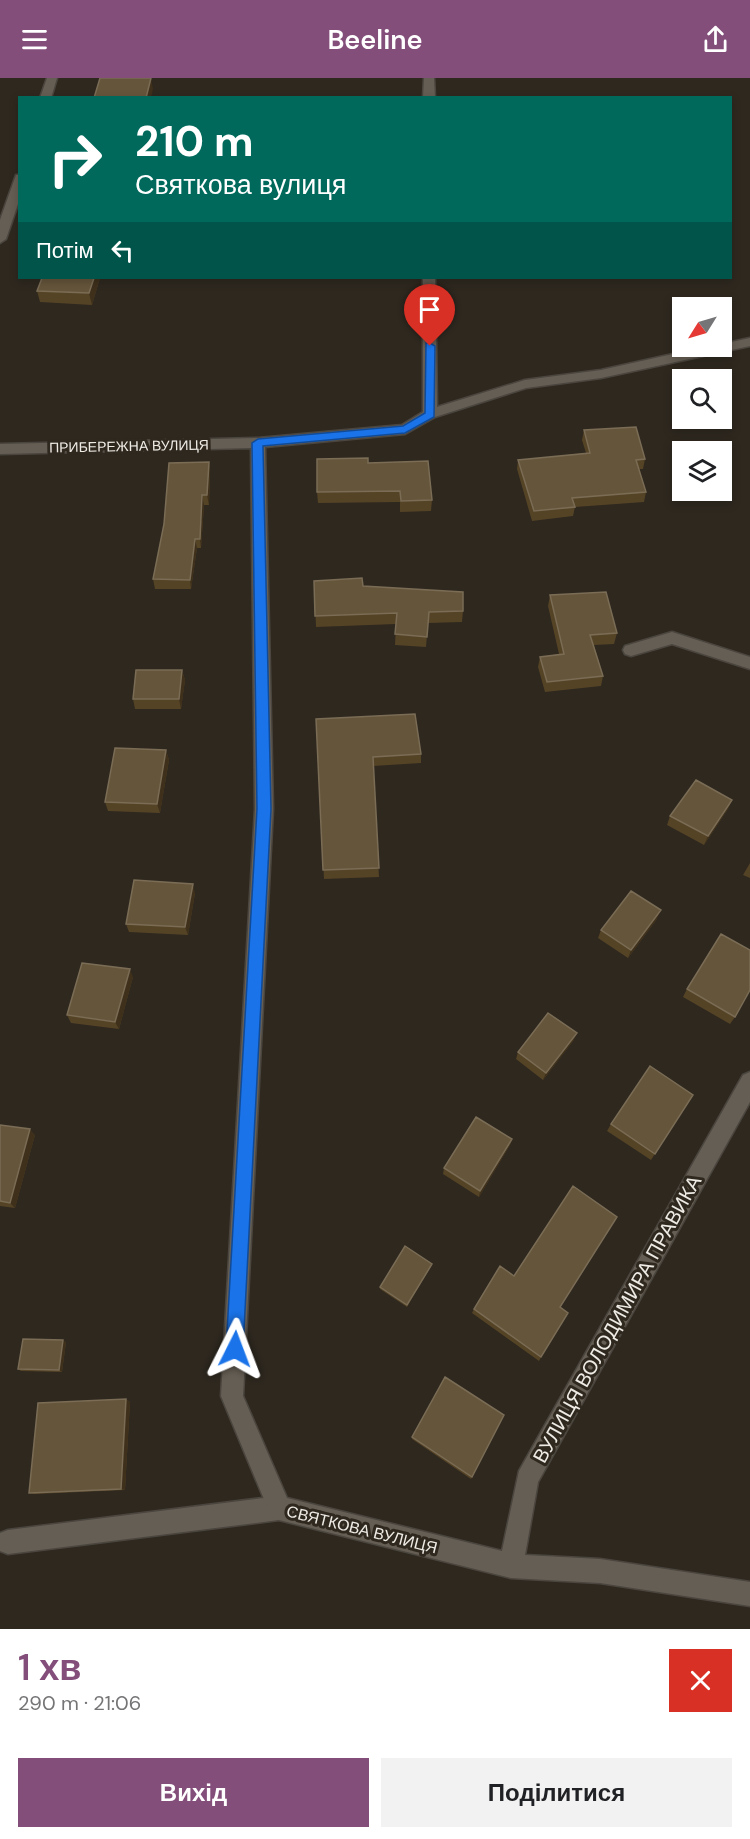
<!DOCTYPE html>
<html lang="uk">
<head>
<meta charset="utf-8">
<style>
	:root { --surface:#fff; --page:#f2f2f2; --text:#202124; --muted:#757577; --accent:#834e7a }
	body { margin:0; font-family:"DM Sans",sans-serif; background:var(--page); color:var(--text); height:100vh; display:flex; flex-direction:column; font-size:22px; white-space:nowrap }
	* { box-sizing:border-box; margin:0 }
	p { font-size:20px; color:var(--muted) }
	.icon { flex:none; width:33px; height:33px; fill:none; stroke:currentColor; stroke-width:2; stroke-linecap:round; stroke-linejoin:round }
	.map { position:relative; height:1551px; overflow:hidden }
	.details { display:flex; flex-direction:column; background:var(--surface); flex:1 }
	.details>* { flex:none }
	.hud { position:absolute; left:18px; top:18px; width:714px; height:183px; border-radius:0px; box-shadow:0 3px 9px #0003; background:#00695c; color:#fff; overflow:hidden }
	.needle { width:39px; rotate:233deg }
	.fabs { position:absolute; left:672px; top:219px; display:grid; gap:12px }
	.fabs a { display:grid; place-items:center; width:60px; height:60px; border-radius:0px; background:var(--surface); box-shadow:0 3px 9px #0003; font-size:30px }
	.pin { position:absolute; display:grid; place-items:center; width:51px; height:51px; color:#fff; margin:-62px -26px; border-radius:50% 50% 50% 0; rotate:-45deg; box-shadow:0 0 6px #0007 }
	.pin .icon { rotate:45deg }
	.me { position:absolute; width:66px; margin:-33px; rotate:3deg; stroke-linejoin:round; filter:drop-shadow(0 0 4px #0008) }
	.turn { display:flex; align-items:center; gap:21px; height:126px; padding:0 18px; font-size:27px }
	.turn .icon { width:78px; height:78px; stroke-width:2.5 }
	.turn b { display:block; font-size:42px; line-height:51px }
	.then { display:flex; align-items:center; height:57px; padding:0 18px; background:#0003; gap:12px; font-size:22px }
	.round { display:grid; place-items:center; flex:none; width:63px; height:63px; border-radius:0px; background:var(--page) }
	.head { display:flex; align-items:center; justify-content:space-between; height:102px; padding:0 18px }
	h1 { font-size:36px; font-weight:600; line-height:45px; color:var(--accent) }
	.primary-button { display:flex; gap:12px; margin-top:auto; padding:12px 18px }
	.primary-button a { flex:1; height:69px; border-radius:0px; background:var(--accent); color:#fff; font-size:24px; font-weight:600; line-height:69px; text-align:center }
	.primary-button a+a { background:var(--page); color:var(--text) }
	header { display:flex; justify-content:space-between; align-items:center; height:78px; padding:0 18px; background:var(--accent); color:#fff; font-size:27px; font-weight:600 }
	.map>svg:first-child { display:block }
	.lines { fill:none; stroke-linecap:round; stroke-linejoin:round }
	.service-casing { stroke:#4a453e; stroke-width:3 }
	.minor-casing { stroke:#4a453e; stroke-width:3 }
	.service { fill:#655e54; fill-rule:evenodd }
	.minor { fill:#655e54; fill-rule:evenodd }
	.wall { fill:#554326 }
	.shaded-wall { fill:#3e301b }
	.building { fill:#65553b; stroke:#7a6c55; stroke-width:1.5 }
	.route { fill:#1a73e8; stroke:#114b97; stroke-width:1.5 }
	.labels { text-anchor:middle; stroke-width:6; stroke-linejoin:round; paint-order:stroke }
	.far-street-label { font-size:14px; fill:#eeeae4; stroke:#2e281f }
	.street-label { font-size:16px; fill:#eeeae4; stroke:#2e281f }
	.near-street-label { font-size:20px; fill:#eeeae4; stroke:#2e281f }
</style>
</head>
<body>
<header><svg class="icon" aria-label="menu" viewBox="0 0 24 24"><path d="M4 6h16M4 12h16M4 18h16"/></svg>Beeline<svg class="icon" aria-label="share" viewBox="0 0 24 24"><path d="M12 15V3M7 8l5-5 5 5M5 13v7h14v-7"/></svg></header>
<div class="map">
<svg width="750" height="1551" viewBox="0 0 750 1551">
	<rect width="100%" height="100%" fill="#2e281f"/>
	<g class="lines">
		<defs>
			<path id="service" d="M279 1418 287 1422 291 1430 287 1438 279 1442 8 1476 0 1473V1455L8 1452Z"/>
			<path id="minor" d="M47 0H57L51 20H40Z
				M424 0H434L435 20H423Z
				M16 97H20V120L6 161 0 165V142Z
				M423 200H435L437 329 525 302 601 292 709 268H722V266L750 260V268L601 300 526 310 435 339 405 356 265 369 273 731 243 1318 287 1420 502 1473 519 1393 743 997 750 994V1024L538 1404 525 1477 600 1481 750 1504V1528L600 1505 511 1500 279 1442 271 1438 221 1318 255 731 251 370 0 376V366L258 360 402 347 423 334Z
				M672 554 750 579V591L672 566 631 578 625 576 623 572 625 568Z"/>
		</defs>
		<!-- service casing -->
		<use href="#service" class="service-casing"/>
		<!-- minor casing -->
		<use href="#minor" class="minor-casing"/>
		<!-- service -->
		<use href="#service" class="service"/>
		<!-- minor -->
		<use href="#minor" class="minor"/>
	</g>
	<!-- wall -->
	<path class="wall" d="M100 200 92 227 40 224 37 213Z
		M584 352 645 381 643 391H639L646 414 644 424 575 429 573 438 532 443 517 391 518 382 586 375 582 362Z
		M209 384 210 394 209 427H204L201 470H197L191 511H155L153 501Z
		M368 385 432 422 431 433 400 434V424L318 425 317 414Z
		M314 503 363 508 463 533 462 544 428 545 426 569 395 567 396 546 316 549Z
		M550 517 617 555 614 566 594 567 603 598 601 608 545 614 538 589 540 579 559 576 548 528Z
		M182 592 185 602 181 631H135L133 621Z
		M316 641 421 676V685L373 688 379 799 324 801Z
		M166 672 169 682 160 735 108 733 105 724Z
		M732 722 728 731 704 767 667 747 670 738Z
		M750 785V800L743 797Z
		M195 815 188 857 129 854 126 846Z
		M657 841 628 880 598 860 601 852Z
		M133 899 119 951 71 945 67 937Z
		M687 911 735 939 730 946 683 919Z
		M574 962 543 1002 516 981 518 974Z
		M693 1017 651 1082 607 1053 611 1046Z
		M0 1047 35 1057 15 1130 0 1128Z
		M512 1061 510 1067 479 1119 443 1096 444 1090Z
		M432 1186 431 1188 407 1229 380 1211V1209Z
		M560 1229 541 1279 539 1283 472 1235 474 1231Z
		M66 1264 62 1294 21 1293 18 1291Z
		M126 1321 130 1324 125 1412 35 1416 29 1415Z
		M412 1359 472 1399 471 1401 412 1361Z"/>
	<!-- shaded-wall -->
	<path class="shaded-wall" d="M151 0 153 11 151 20H146Z
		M94 200H100L92 227 89 215Z
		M209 384 210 394 209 427 207 417Z
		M202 417 204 427 201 470 200 461Z
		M195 461 197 470 191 511 190 502Z
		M182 592 185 602 181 631 179 621Z
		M166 672 169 682 160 735 157 726Z
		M732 722 728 731 704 767 708 758Z
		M193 806 195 815 188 857 185 849Z
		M661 832 657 841 628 880 631 872Z
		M130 891 133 899 119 951 115 944Z
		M577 955 574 962 543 1002 546 995Z
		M30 1051 35 1057 15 1130 10 1125Z
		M512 1061 510 1067 479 1119 480 1113Z
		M432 1186 431 1188 407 1229V1227Z
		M63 1262 66 1264 62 1294 59 1292Z
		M126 1321 130 1324 125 1412 121 1411Z"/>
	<!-- building -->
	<path class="building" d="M100 0H151L146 20H94Z
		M42 200H94L89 215 37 213Z
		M636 349 645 381 636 382 646 414 572 420 575 429 534 433 518 382 590 375 584 352Z
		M368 380V385L428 383 432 422 401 423 400 413 317 414V381Z
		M209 384 207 417H202L200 461H195L190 502 153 501 164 446 169 385Z
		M362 500 363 508 463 514V533L429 534 427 559 395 556 397 535 315 538 314 503Z
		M606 514 617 555 590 557 603 598 547 604 540 579 564 576 550 517Z
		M136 592H182L179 621H133Z
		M415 636 421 676 373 679 379 790 323 792 316 641Z
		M115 670 166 672 157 726 105 724Z
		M696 702 732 722 708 758 670 738Z
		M134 802 193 806 185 849 126 846Z
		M631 813 661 832 631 872 601 852Z
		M721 856 750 872V912L735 939 687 911Z
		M82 885 130 891 115 944 67 937Z
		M548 935 577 955 546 995 518 974Z
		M650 988 693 1017 655 1076 611 1046Z
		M476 1039 512 1061 480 1113 444 1090Z
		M0 1047 30 1051 10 1125 0 1123Z
		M573 1108 617 1139 560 1229 568 1235 541 1279 474 1231 500 1188 514 1198Z
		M405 1168 432 1186 407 1227 380 1209Z
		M23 1261 63 1262 59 1292 18 1291Z
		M445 1299 504 1337 472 1399 412 1359Z
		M126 1321 121 1411 29 1415 38 1325Z"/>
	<!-- route -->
	<path class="route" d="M426 265H430L435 268 434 339 405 355 263 368 271 731 243 1271 241 1277 235 1279 229 1277 226 1271 257 731 252 365 258 361 403 348 425 335Z"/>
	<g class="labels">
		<!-- far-street labels -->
		<g class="far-street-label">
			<text transform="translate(129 368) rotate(-1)" y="5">ПРИБЕРЕЖНА ВУЛИЦЯ</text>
		</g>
		<!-- street labels -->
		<g class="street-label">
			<text transform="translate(362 1451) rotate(14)" y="6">СВЯТКОВА ВУЛИЦЯ</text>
		</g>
		<!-- near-street labels -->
		<g class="near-street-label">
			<text transform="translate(617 1241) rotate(-61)" y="7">ВУЛИЦЯ ВОЛОДИМИРА ПРАВИКА</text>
		</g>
	</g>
</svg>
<div class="fabs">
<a><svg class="needle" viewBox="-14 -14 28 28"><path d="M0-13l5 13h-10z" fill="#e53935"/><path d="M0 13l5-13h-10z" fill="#757577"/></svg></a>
<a><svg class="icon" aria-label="search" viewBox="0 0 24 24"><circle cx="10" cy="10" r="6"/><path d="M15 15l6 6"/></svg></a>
<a><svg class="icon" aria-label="layers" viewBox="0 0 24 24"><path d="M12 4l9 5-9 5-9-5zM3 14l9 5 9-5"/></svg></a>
</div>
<div class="pin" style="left:430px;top:268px;background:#d93025"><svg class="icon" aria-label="arrive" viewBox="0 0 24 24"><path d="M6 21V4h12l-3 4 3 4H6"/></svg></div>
<svg class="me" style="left:235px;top:1271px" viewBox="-20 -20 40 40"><path d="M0-17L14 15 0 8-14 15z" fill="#1a73e8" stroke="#fff" stroke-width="4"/></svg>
<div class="hud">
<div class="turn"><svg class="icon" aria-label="right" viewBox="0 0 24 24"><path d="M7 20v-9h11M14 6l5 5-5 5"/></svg><div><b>210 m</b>Святкова вулиця</div></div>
<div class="then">Потім<svg class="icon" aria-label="left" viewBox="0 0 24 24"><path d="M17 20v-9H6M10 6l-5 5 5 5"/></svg></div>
</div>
</div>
<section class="details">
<div class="head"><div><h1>1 хв</h1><p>290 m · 21:06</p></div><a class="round" style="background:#d93025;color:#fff"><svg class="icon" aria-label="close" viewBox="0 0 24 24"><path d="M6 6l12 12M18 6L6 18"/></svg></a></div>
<div class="primary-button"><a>Вихід</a><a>Поділитися</a></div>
</section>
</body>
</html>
